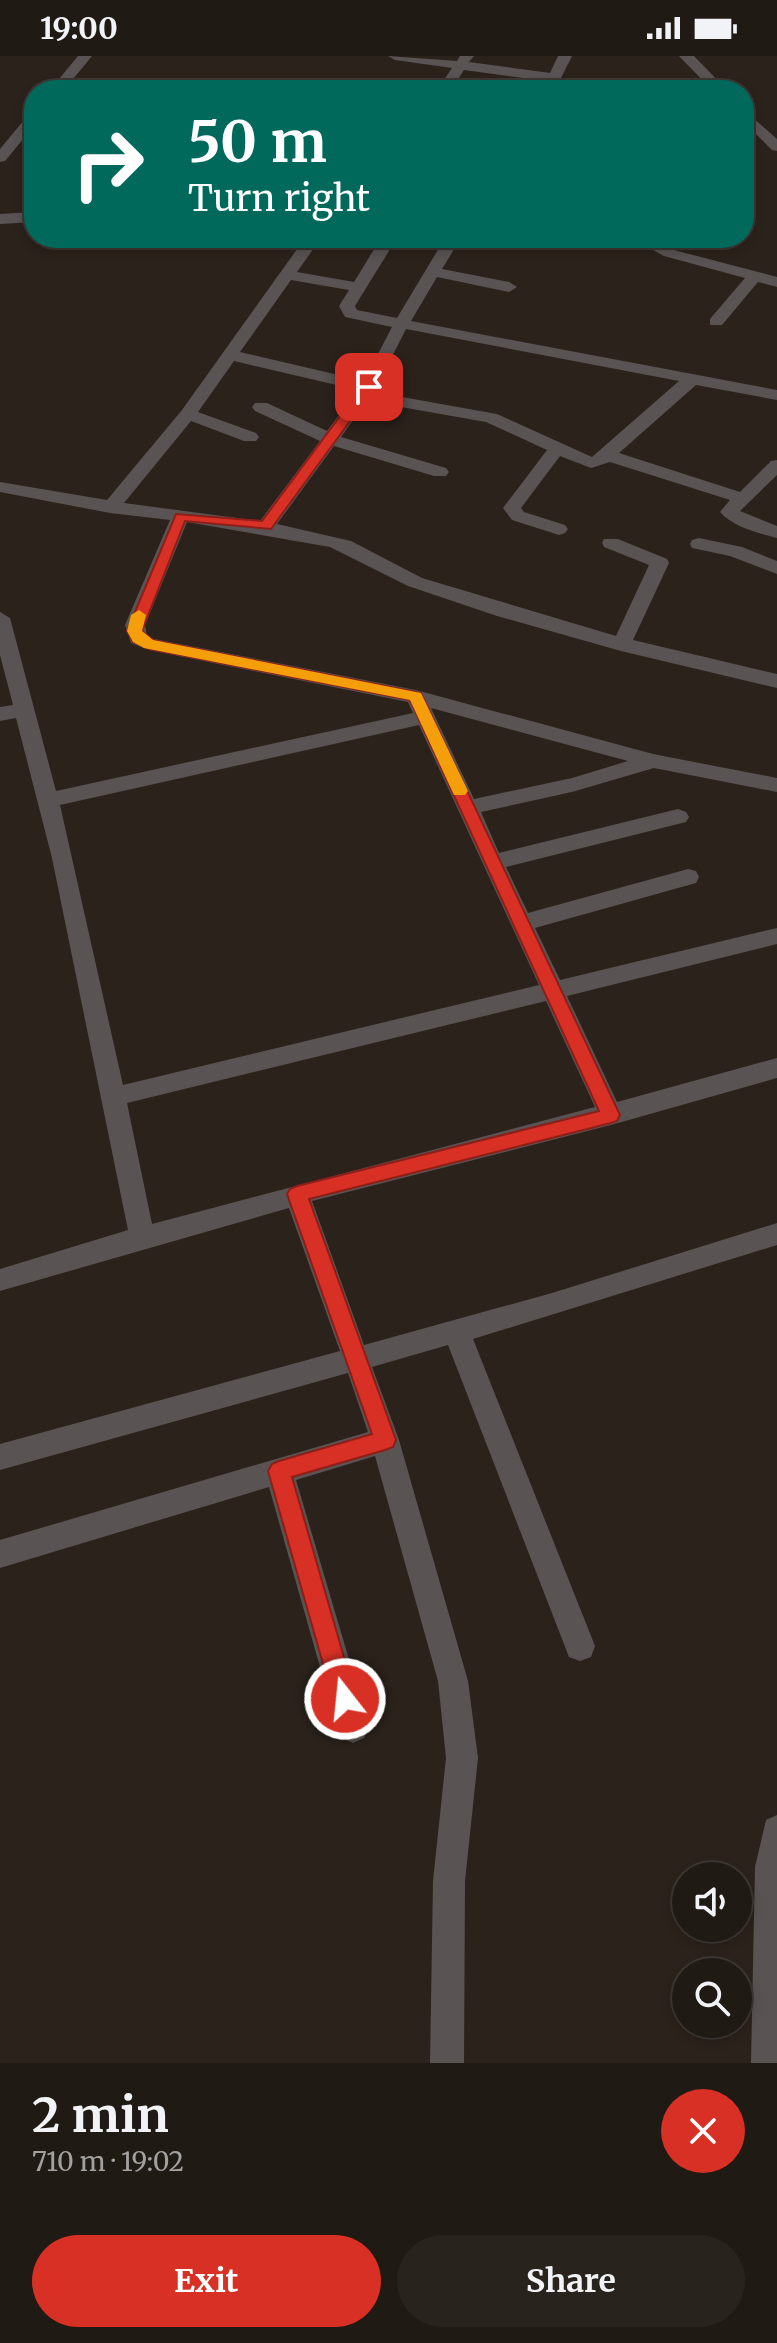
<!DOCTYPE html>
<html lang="en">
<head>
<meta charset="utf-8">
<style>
	:root { --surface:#201a14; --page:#28231d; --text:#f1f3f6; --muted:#a2a1a0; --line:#3d3834; --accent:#d93025 }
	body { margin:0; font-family:Merriweather,serif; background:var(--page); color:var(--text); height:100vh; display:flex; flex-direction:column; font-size:30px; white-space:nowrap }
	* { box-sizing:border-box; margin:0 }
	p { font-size:26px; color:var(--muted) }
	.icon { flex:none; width:44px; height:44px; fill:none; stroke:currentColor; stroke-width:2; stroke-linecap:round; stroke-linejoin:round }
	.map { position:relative; height:2007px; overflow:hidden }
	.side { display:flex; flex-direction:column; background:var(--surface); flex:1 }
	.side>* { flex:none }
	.hud { position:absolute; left:24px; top:24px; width:730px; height:168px; border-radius:32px; box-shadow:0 4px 12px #0003,0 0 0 2px var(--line); background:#00695c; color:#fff; overflow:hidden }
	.buttons { position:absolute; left:672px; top:1806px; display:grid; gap:16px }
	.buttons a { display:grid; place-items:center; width:80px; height:80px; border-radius:50%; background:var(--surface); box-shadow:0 4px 12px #0003,0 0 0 2px var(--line); font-size:40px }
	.pin { position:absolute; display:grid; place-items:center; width:68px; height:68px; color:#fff; margin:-34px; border-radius:16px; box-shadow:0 4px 12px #0006 }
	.me { position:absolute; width:88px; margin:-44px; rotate:344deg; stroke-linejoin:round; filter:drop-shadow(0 0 6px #0008) }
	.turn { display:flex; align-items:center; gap:28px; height:168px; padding:0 32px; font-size:36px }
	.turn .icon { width:104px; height:104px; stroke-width:2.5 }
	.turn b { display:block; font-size:56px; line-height:68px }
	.round { display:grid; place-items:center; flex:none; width:84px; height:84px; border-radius:42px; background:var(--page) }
	.head { display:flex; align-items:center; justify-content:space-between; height:136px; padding:0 32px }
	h1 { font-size:48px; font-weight:700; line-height:60px }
	.button { display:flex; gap:16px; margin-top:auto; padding:16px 32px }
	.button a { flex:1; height:92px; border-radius:48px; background:var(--accent); color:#fff; font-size:32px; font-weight:700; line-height:92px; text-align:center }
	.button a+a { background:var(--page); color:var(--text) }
	.status { display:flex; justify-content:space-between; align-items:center; height:56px; padding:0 40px; background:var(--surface); direction:ltr }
	.status svg { height:22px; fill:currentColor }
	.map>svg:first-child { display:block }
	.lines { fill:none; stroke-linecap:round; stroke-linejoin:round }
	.street { fill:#595353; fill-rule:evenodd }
	.route { fill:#d93025; stroke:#8d1f18; stroke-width:2 }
	.slow { fill:#f59e0b }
</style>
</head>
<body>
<div class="status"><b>19:00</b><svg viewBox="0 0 49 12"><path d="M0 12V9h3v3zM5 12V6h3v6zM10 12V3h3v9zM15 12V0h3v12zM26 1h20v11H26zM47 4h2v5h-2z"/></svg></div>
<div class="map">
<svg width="777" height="2007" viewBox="0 0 777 2007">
	<rect width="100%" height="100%" fill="#2b221b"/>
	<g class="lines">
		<!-- street -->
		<path class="street" d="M78 0H92L64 34H50Z
			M388 0 457 5 460 0H474L469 6 550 17 558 0H572L555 34H541L546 25 464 14 451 34H437L452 12 395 4Z
			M679 0H694L727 34H712Z
			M366 26 401 30 408 34 361 33 359 30Z
			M744 54 777 83V95L772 94 744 66Z
			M34 57V70L5 105 0 106V93L29 58Z
			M34 156V166L0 168V158Z
			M305 182H321L297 216 354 226 381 182H397L355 250 357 254 397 262 445 182H461L442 213 509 226 517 231 509 236 437 221 411 265 777 334V344L696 329 619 397 740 436 771 405 777 404V419L740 455 777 470V482C758 477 733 471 720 456L730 444 610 406 591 412 560 400 521 452 524 456 565 469 568 473 565 477 559 479 512 464 503 452 547 394 486 366 367 345 341 381 446 412 449 416 446 420H434L334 390 277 468 351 485 422 522 616 580 649 509 604 491 602 487 604 483H618L667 503 669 507 633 584 777 618V632L621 595 497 560 408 530 330 491 187 466 145 569 147 580 154 583 416 634 653 698 777 722V736L654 712 572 736 481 756 499 797 678 753 686 756 689 761 686 766 506 811 528 857 688 813 696 815 699 821 696 827 535 872 560 924 777 872V888L567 940 617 1046 777 1002V1022L611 1069 312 1145 364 1289 552 1237 777 1167V1189L473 1283 595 1590 591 1601 580 1605 569 1601 448 1289 372 1311 399 1384 468 1625 478 1702 465 1825 464 2007H430L433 1825 446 1702 438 1625 375 1400 296 1424 369 1671 364 1682 353 1687 342 1682 337 1671 269 1431 0 1512V1484L368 1376 348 1317 0 1414V1388L340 1295 289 1152 0 1235V1213L128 1174 52 802 16 662 0 665V651L13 649 0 599V556L10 562 56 735 413 657 408 646 149 594 131 587 125 569 170 464 110 457 0 436V426L107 444 182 354ZM291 224 349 234 339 250 345 261 392 271 364 325 240 296ZM406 273 679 325 592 401 497 358 374 336ZM234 305 358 334 327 375 267 347H255L252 351 255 355 320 385 260 465 124 447 191 365 244 385H256L259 381 256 377 198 356ZM431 652 628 705 572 722 474 743ZM419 669 539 929 123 1029 60 749ZM546 945 595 1051 152 1168 127 1047Z
			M631 182H651L674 194 777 221V231L758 226 722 269H710V263L745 222 664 200Z
			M699 482 742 491 777 505V518L730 500 692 492 690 488 692 484Z
			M777 1759V2007H751L755 1811 766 1764Z"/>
	</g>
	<!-- route -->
	<path class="route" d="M364 328 375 331 271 473 185 465 142 575 153 584 421 637 620 1059 617 1065 611 1067 309 1143 396 1384 393 1391 385 1394 292 1421 356 1643 353 1651 345 1654 337 1651 333 1643 268 1415 272 1408 279 1405 372 1378 287 1138 290 1133 297 1130 599 1055 410 644 149 593 133 586 127 575 176 458 262 465Z"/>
	<!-- slow -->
	<path class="slow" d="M139 554 146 559 142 575 153 584 421 637 468 735 465 739H454L410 644 144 592 133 586 127 575 131 559Z"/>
</svg>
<div class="buttons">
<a><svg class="icon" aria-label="sound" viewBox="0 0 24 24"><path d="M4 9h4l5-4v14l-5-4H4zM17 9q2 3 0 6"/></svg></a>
<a><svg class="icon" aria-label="search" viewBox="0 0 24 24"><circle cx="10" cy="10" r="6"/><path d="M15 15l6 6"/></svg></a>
</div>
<div class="pin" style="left:369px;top:331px;background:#d93025"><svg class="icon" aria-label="arrive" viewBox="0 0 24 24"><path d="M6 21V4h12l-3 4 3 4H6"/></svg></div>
<svg class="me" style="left:345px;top:1643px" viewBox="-20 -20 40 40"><circle r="17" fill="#d93025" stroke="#fff" stroke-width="3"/><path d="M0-11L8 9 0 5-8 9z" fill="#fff"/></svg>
<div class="hud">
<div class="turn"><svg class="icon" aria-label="right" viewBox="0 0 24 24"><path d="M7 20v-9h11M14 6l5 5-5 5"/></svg><div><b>50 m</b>Turn right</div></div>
</div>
</div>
<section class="side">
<div class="head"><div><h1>2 min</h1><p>710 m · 19:02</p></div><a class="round" style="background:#d93025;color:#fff"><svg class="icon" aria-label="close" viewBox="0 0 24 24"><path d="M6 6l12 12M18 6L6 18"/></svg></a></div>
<div class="button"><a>Exit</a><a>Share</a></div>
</section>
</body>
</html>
